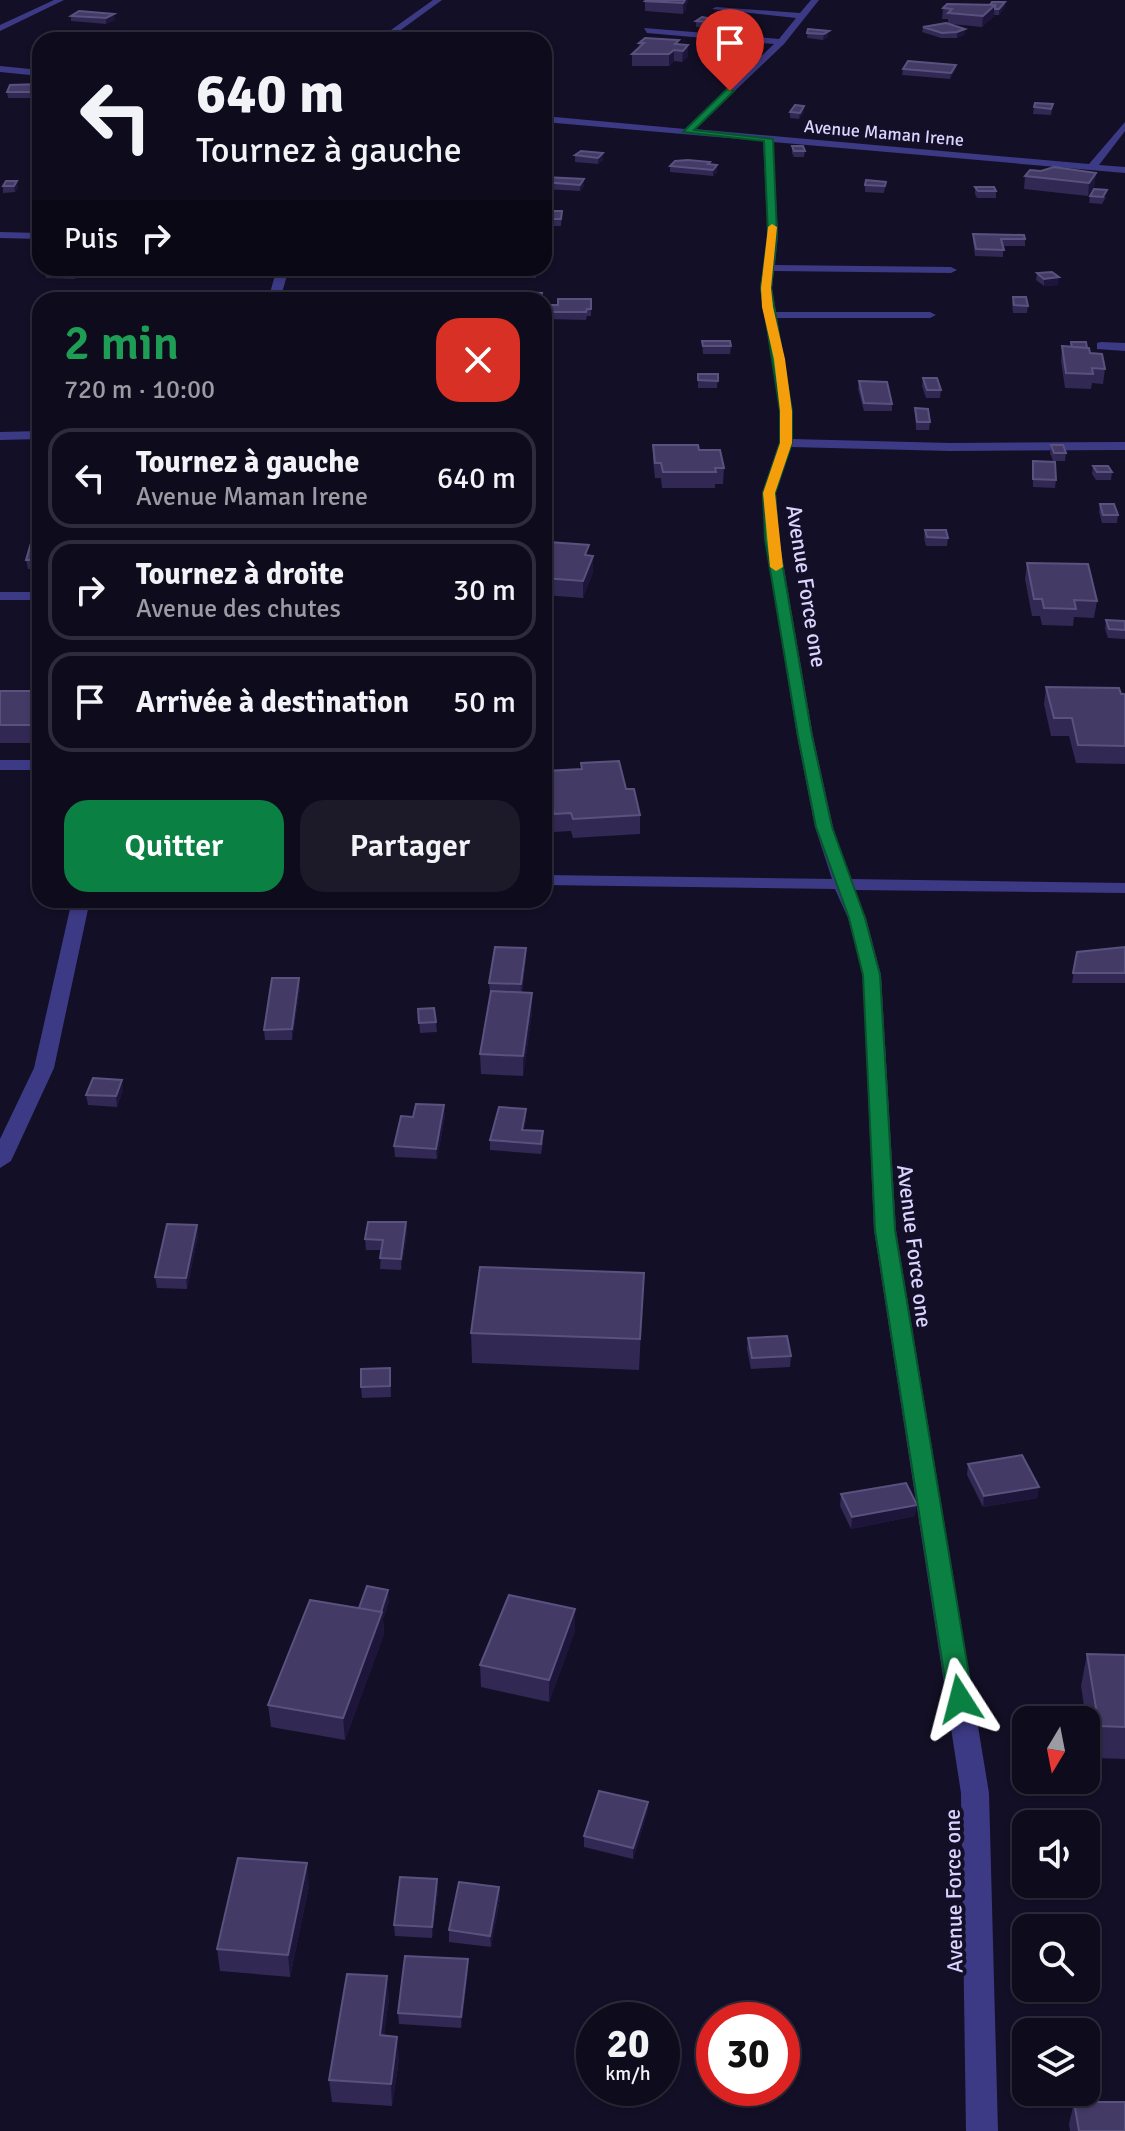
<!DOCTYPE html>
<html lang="fr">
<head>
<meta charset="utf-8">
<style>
	:root { --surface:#0e0b1c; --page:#1c1929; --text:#f1f3f6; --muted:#9b9ba3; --line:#2e2b3b; --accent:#0b8043 }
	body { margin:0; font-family:Signika,sans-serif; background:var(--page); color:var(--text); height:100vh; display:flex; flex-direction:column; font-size:30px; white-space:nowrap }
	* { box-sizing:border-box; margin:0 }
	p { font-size:26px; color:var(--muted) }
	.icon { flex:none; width:44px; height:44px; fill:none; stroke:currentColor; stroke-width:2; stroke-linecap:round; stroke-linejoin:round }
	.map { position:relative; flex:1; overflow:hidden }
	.details { position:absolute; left:32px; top:292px; width:520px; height:616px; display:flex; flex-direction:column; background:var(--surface); border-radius:24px; box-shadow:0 2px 6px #0004,0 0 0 2px var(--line) }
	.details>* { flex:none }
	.hud { position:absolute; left:32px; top:32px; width:520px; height:244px; border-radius:24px; box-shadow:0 2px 6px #0004,0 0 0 2px var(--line); background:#0e0b1c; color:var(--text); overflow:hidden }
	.needle { width:52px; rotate:190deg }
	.tools { position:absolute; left:1012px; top:1706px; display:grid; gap:16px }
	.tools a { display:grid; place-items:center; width:88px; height:88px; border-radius:16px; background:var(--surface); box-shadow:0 2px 6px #0004,0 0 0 2px var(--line); font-size:40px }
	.speed { position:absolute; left:576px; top:2002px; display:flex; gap:16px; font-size:40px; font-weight:700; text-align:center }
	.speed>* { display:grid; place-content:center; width:104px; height:104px; border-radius:50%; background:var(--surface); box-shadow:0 2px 6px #0004,0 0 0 2px var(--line); line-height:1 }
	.speed small { font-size:20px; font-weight:400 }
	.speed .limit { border:12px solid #d22; background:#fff; color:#111 }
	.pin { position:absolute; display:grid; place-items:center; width:68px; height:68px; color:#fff; margin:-82px -34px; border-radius:50% 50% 50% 0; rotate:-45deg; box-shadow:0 0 8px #0007 }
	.pin .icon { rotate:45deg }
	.me { position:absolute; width:88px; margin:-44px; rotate:351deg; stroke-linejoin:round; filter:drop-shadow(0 0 6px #0008) }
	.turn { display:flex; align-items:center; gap:28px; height:168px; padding:0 32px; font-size:36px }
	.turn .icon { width:104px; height:104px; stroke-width:2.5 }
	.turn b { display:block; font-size:56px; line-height:68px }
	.then { display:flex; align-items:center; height:76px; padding:0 32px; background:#0003; gap:16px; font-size:30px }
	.round { display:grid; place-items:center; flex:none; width:84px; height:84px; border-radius:24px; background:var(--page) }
	.overview { display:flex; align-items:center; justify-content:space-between; height:136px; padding:0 32px }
	h1 { font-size:48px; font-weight:600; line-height:60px; color:#1e9e55 }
	.cta { display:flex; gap:16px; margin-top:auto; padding:16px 32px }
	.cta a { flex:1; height:92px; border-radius:24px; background:var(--accent); color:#fff; font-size:32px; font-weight:600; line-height:92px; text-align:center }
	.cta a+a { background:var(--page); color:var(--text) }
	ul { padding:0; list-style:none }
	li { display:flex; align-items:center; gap:24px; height:100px; margin:0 16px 12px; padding:0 16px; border:4px solid var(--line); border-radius:24px }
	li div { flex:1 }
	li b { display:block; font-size:30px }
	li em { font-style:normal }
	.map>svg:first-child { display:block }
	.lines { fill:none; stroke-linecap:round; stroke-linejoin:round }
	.minor { fill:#3d3a85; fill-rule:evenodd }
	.wall { fill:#312854 }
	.shaded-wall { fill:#1d163a }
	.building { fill:#433a66; stroke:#5a527e; stroke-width:2 }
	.route { fill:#0b8043; stroke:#07532c; stroke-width:2 }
	.slow { fill:#f59e0b }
	.labels { text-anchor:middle; stroke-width:8; stroke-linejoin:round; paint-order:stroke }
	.far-street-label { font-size:18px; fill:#d9d4ff; stroke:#130f26 }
	.street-label { font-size:22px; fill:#d9d4ff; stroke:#130f26 }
</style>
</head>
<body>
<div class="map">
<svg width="1125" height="2131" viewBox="0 0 1125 2131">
	<rect width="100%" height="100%" fill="#130f26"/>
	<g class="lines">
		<!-- minor -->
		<path class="minor" d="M54 0H64L0 31V25Z
			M433 0H442L387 40H377Z
			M811 0H819L784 44 695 129 1089 164 1125 122V131L1099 165 1125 167V173L773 142 778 235 775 265 951 267 957 270 951 273 774 271 772 288 776 312H930L936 315 930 318H777L792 411V439L950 443 1125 442V450L950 451 791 447 776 493 779 539 813 736 833 827 850 879 1125 883V893L854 890 866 918 881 975 896 1230 989 1793 998 2131H966L961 1793 874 1230 863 975 848 918 835 889 544 885V875L832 879 815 827 797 736 765 539 762 493 779 443 780 411 760 288 768 235 763 141 544 122V116L685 129 774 44 647 33 644 28 779 39 796 18 712 9 716 7 800 13Z
			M0 66 40 70V76L0 72Z
			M0 232 40 233V239L0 238Z
			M277 268H289L280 300H268Z
			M1101 342 1125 343V351L1097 349V343Z
			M40 431V439L0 440V432Z
			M0 592H40V600H0Z
			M0 760H40V770H0Z
			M72 900H90L54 1068 11 1161 0 1168V1139L34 1068Z"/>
	</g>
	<!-- wall -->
	<path class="wall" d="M645 1 688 2 686 4V9L683 14 645 11Z
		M1005 2 1004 8 999 15H994V16L982 27 951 24 965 29 964 35 957 38H941L922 32 923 27 948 23V19H942L943 8 990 5Z
		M71 16 115 20 106 24 71 21Z
		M713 19V24L708 28 696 27V21Z
		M808 29 828 37 823 40 807 38Z
		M639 43 678 44 688 56 682 62 674 61 669 66H632V54L639 48Z
		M956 65 955 71 950 79 902 75 903 69Z
		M40 84 39 98H8L7 92Z
		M1053 104 1051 115 1033 114 1034 107Z
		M790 112H804L799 119 790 118Z
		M792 146 805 151 804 157H794L792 153Z
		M603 153V160L598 164 575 162V155Z
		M710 162V164L717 165V172L713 176 670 172V166Z
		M1041 171 1096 173 1094 186 1088 196 1024 189 1025 176Z
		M544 177 584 179V186L580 191 544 189Z
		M6 181 18 188 15 192 3 193V186Z
		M886 182 884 193 865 192V185Z
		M975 187 996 191V198H977L975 194Z
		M1090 196 1106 197 1102 204 1089 203Z
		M40 199V216H36V209Z
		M548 211H562L561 226H548Z
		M973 234 1025 239V246H1003V257L975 256 973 241Z
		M83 268 75 279 46 278 45 271Z
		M223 268H245L246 272 243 278H222V271Z
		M347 268H369L370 271 364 275 347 273Z
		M520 268H535L536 278H522Z
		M1037 273 1058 285 1044 286 1036 280Z
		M1013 297 1028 306 1027 313H1013L1012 304Z
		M591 299V316H587L586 320 545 319 546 305H558Z
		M702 341 731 346 730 354H703Z
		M1071 342 1087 348 1090 353 1105 369 1103 384 1092 383 1091 389 1065 388 1061 361 1062 346 1070 347Z
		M698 374H718L717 388H698Z
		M923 378 941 390 940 398H926L922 386Z
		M859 381 892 404V411H864L858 389Z
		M915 408 930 422 929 430H916Z
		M653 445 699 450 724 468 723 484H715V488H662L661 478H655L653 461Z
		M1051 445 1066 453 1065 461H1053L1050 453Z
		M1033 461 1056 480 1055 488 1033 487Z
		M1093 466 1112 472 1111 480H1096L1092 474Z
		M1100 504 1118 515 1117 523H1102L1099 512Z
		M925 530 948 538 947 546H926L924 538Z
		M40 543V569H28L26 560Z
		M544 553 589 555 593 572 583 598 544 595Z
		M1027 563 1097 601 1094 618 1074 617 1073 626 1042 625 1040 616H1032L1025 579Z
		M1106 620 1125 621V639L1108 638 1105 629Z
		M1046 687 1125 694V764L1076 763 1069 736H1051L1044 704Z
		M0 691H40V743H0Z
		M581 763 626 789 640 815V834L573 838 571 831 554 832 551 816H544V790H547L546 771 581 769Z
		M1125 947V983H1072L1077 952Z
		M526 958 522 992 532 1012 523 1076 481 1074 480 1054 491 993H490L489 983Z
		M300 988 292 1040H265L264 1030Z
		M418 1009 436 1022 437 1032 420 1033Z
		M123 1090 117 1107 88 1105 86 1095Z
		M445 1116 437 1159 395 1157 394 1146 413 1117Z
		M526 1119 524 1130 543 1142 541 1154 490 1150V1140Z
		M406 1222 407 1233 401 1270 380 1269 381 1250H366L365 1239Z
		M197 1225 198 1235 187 1289 157 1288 155 1277Z
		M644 1273 639 1370 472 1363 471 1333Z
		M748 1338 791 1356 790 1367 751 1369 747 1349Z
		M390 1368 391 1397 362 1398 361 1387Z
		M968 1464 1039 1487 1037 1498 983 1507 967 1475Z
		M841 1494 915 1516 851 1529 840 1506Z
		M389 1601 383 1619 384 1634 345 1740 271 1727 268 1705 359 1608Z
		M575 1609V1631L549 1702 481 1687 480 1665Z
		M1087 1654 1125 1655V1759L1092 1758 1081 1686Z
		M648 1802 647 1813 633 1859 584 1847V1836Z
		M437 1879 438 1891 432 1938 395 1936 394 1925Z
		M309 1886 290 1977 220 1971 217 1949Z
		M499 1887 500 1898 491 1947 449 1942V1930Z
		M468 1959V1971L461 2028 399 2024 398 2013Z
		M389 1998 384 2035 399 2059 392 2106 332 2102 329 2080Z
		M1074 2102 1125 2131H1070L1069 2124Z"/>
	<!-- shaded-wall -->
	<path class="shaded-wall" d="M683 0H688V2L686 4V9L683 14Z
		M1005 2 1004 8 999 15V9Z
		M995 5 994 16 982 27 983 16Z
		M114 14 115 20 106 24V18Z
		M713 19V24L708 28V22Z
		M965 29 964 35 957 38V32Z
		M829 31 828 37 823 40 824 34Z
		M688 45V56L682 62 683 51Z
		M674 50V61L669 66V54Z
		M956 65 955 71 950 79 951 73Z
		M804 106V112L799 119 800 113Z
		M603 153V160L598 164V158Z
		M717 165V172L713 176V170Z
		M1096 173 1094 186 1088 196 1089 183Z
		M584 179V186L580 191V185Z
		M17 181 18 188 15 192 14 186Z
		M77 268H83L75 279 74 272Z
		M364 268H369L370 271 364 275Z
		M1059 277 1058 285 1044 286V279Z
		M593 556V572L583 598V581Z
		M526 948V958L521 994V984Z
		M299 978 300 988 292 1040V1029Z
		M532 993V1012L523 1076V1056Z
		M122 1080 123 1090 117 1107 116 1096Z
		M444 1105 445 1116 437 1159 436 1149Z
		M526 1109V1119L522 1140V1130Z
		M406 1222 407 1233 401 1270V1259Z
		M197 1225 198 1235 187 1289 186 1278Z
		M1039 1487 1037 1498 983 1507 984 1496Z
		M917 1505 915 1516 851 1529 852 1517Z
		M388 1590 389 1601 383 1619 384 1634 345 1740 343 1718Z
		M575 1609V1631L549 1702V1680Z
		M648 1802 647 1813 633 1859V1848Z
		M307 1863 309 1886 290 1977 288 1955Z
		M437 1879 438 1891 432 1938V1927Z
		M499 1887 500 1898 491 1947 490 1936Z
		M468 1959V1971L461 2028V2017Z
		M387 1976 389 1998 381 2057 380 2035Z
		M397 2037 399 2059 392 2106 391 2084Z"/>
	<!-- building -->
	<path class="building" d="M646 0H685L683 3 645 1Z
		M992 2H1005L999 9H995V5H990Z
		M947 4 995 5 983 16 948 13 952 9 943 8Z
		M79 11 114 14 106 18 71 16Z
		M702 17 713 19 708 22 696 21Z
		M946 23 965 29 957 32 942 33 923 27Z
		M808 29 829 31 824 34 807 33Z
		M645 38 679 40 675 44 688 45 683 51 674 50 669 54H632L644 43H639Z
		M908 61 956 65 951 73 903 69Z
		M40 84 38 92H7L10 85Z
		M1035 103 1053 104 1051 109 1034 107Z
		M795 105 804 106 800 113 790 112Z
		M792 146H803L805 151H794Z
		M581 151 603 153 598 158 575 155Z
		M688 160 710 162 708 164 717 165 713 170 670 166 675 161Z
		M1054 167 1096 173 1089 183 1025 176 1030 170 1041 171Z
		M544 177 584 179 580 185 544 182Z
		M866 180 886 182 885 186 865 185Z
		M6 181H17L14 186H3Z
		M975 187H994L996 191H978Z
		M1094 189 1107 190 1103 197 1090 196Z
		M40 199V209H36Z
		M548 211H562L561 219H548Z
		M973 234 1024 235 1025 239H1001L1004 250 976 249Z
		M47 268H77L74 272 45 271Z
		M223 268H244L243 271H222Z
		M521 268H535L536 271H522Z
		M1052 272 1059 277 1044 279 1037 273Z
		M516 292 542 293 540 300H507V297H515Z
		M1013 297H1026L1028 306 1014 305Z
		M558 299H591V309H587L586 312H545L546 305H558Z
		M702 341H730L731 346H703Z
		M1071 342H1086L1087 348 1072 347Z
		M1062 346 1089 348 1090 353 1102 354 1105 369 1092 368 1093 374 1066 373Z
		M698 374H718V381L698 380Z
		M923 378H937L941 390H927Z
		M859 381 887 382 892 404 864 403Z
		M915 408 928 409 930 422H917Z
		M653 445H698L699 450H720L724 468H715L716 472H663L661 463H655Z
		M1051 445H1063L1066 453H1054Z
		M1033 461 1055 462 1056 480 1033 479Z
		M1093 466H1108L1112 472H1097Z
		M1100 504H1114L1118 515H1103Z
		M925 530H946L948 538 927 537Z
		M549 542 589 545 585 555 593 556 583 581 544 578V553Z
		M31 543H40V560H26Z
		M1027 563 1088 564 1097 601 1074 600 1076 609 1044 608 1042 599H1034Z
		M1106 620 1125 621V630L1109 629Z
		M1046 687 1119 688 1121 694H1125V746L1078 745 1072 718H1054Z
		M0 691H40V725H0Z
		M619 761 626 789H634L640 815 573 819 571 813 554 814 551 797H544V790H550L546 771 582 769 581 763Z
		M495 947 526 948 521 984 489 983Z
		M1125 947V973H1073L1077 952Z
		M272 978H299L292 1029 264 1030Z
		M491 991 532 993 523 1056 480 1054Z
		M434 1008 436 1022 419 1023 418 1009Z
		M93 1078 122 1080 116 1096 86 1095Z
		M416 1104 444 1105 436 1149 394 1146 401 1116 413 1117Z
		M499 1107 526 1109 522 1130 543 1131 541 1144 490 1140Z
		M368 1222H406L401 1259 380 1258 383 1240 365 1239Z
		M167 1224 197 1225 186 1278 155 1277Z
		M480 1267 644 1273 640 1339 471 1333Z
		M787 1336 791 1356 752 1358 748 1338Z
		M390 1368V1386L361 1387V1369Z
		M1022 1455 1039 1487 984 1496 968 1464Z
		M906 1483 917 1505 852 1517 841 1494Z
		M367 1586 388 1590 381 1612 359 1608Z
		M509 1595 575 1609 549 1680 480 1665Z
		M310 1600 382 1612 343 1718 268 1705Z
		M1087 1654 1125 1655V1727L1099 1726Z
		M599 1791 648 1802 633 1848 584 1836Z
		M238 1858 307 1863 288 1955 217 1949Z
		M400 1877 437 1879 432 1927 394 1925Z
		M459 1882 499 1887 490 1936 449 1930Z
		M405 1956 468 1959 461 2017 398 2013Z
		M347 1974 387 1976 380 2035 397 2037 391 2084 329 2080Z
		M1074 2102H1125V2131H1079Z"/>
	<!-- route -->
	<path class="route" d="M727 89 734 91 694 130 773 139 777 235 771 288 792 411V443L775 493 778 539 812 736 832 827 865 918 880 975 895 1230 973 1699 969 1706 960 1709 951 1706 948 1699 875 1230 863 975 849 918 816 827 798 736 765 539 763 493 780 443V411L761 288 768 235 764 141 683 132Z"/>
	<!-- slow -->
	<path class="slow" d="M772 224 777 227 771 288 773 307 785 359 792 411V443L775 493 783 567 776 571 770 567 763 493 780 443V411L774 359 762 307 761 288 768 227Z"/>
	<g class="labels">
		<!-- far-street labels -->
		<g class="far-street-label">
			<text transform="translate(884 133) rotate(5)" y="6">Avenue Maman Irene</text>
		</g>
		<!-- street labels -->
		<g class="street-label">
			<text transform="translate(807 586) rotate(81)" y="8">Avenue Force one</text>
			<text transform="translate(915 1246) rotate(83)" y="8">Avenue Force one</text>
			<text transform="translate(953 1891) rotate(-91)" y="8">Avenue Force one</text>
		</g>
	</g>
</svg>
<div class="tools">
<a><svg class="needle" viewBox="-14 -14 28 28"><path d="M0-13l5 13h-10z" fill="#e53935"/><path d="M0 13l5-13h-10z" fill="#9b9ba3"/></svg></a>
<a><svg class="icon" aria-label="sound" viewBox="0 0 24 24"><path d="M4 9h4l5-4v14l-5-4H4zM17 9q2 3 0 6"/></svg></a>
<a><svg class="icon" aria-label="search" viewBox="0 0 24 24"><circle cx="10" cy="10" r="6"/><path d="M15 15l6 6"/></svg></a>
<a><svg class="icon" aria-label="layers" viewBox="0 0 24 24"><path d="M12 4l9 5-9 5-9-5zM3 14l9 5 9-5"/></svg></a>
</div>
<div class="speed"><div>20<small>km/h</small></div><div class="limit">30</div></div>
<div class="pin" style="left:730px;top:91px;background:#d93025"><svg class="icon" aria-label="arrive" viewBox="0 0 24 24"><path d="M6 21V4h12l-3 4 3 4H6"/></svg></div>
<svg class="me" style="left:960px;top:1699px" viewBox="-20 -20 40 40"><path d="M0-17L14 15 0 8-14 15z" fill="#0b8043" stroke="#fff" stroke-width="4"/></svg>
<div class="hud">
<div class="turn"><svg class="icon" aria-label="left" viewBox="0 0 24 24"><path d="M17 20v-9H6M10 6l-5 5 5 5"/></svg><div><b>640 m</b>Tournez à gauche</div></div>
<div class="then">Puis<svg class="icon" aria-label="right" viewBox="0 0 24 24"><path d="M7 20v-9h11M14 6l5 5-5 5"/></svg></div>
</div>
<section class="details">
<div class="overview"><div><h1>2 min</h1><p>720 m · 10:00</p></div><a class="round" style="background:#d93025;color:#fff"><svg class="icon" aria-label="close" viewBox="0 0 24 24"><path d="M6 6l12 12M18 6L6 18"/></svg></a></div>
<ul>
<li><svg class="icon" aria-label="left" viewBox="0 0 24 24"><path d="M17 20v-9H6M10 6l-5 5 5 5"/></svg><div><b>Tournez à gauche</b><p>Avenue Maman Irene</p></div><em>640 m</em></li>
<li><svg class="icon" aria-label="right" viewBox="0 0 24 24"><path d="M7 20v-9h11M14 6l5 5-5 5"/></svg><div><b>Tournez à droite</b><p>Avenue des chutes</p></div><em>30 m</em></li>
<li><svg class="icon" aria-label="arrive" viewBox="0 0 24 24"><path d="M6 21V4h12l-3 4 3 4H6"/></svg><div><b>Arrivée à destination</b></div><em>50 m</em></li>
</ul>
<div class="cta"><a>Quitter</a><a>Partager</a></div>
</section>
</div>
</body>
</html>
